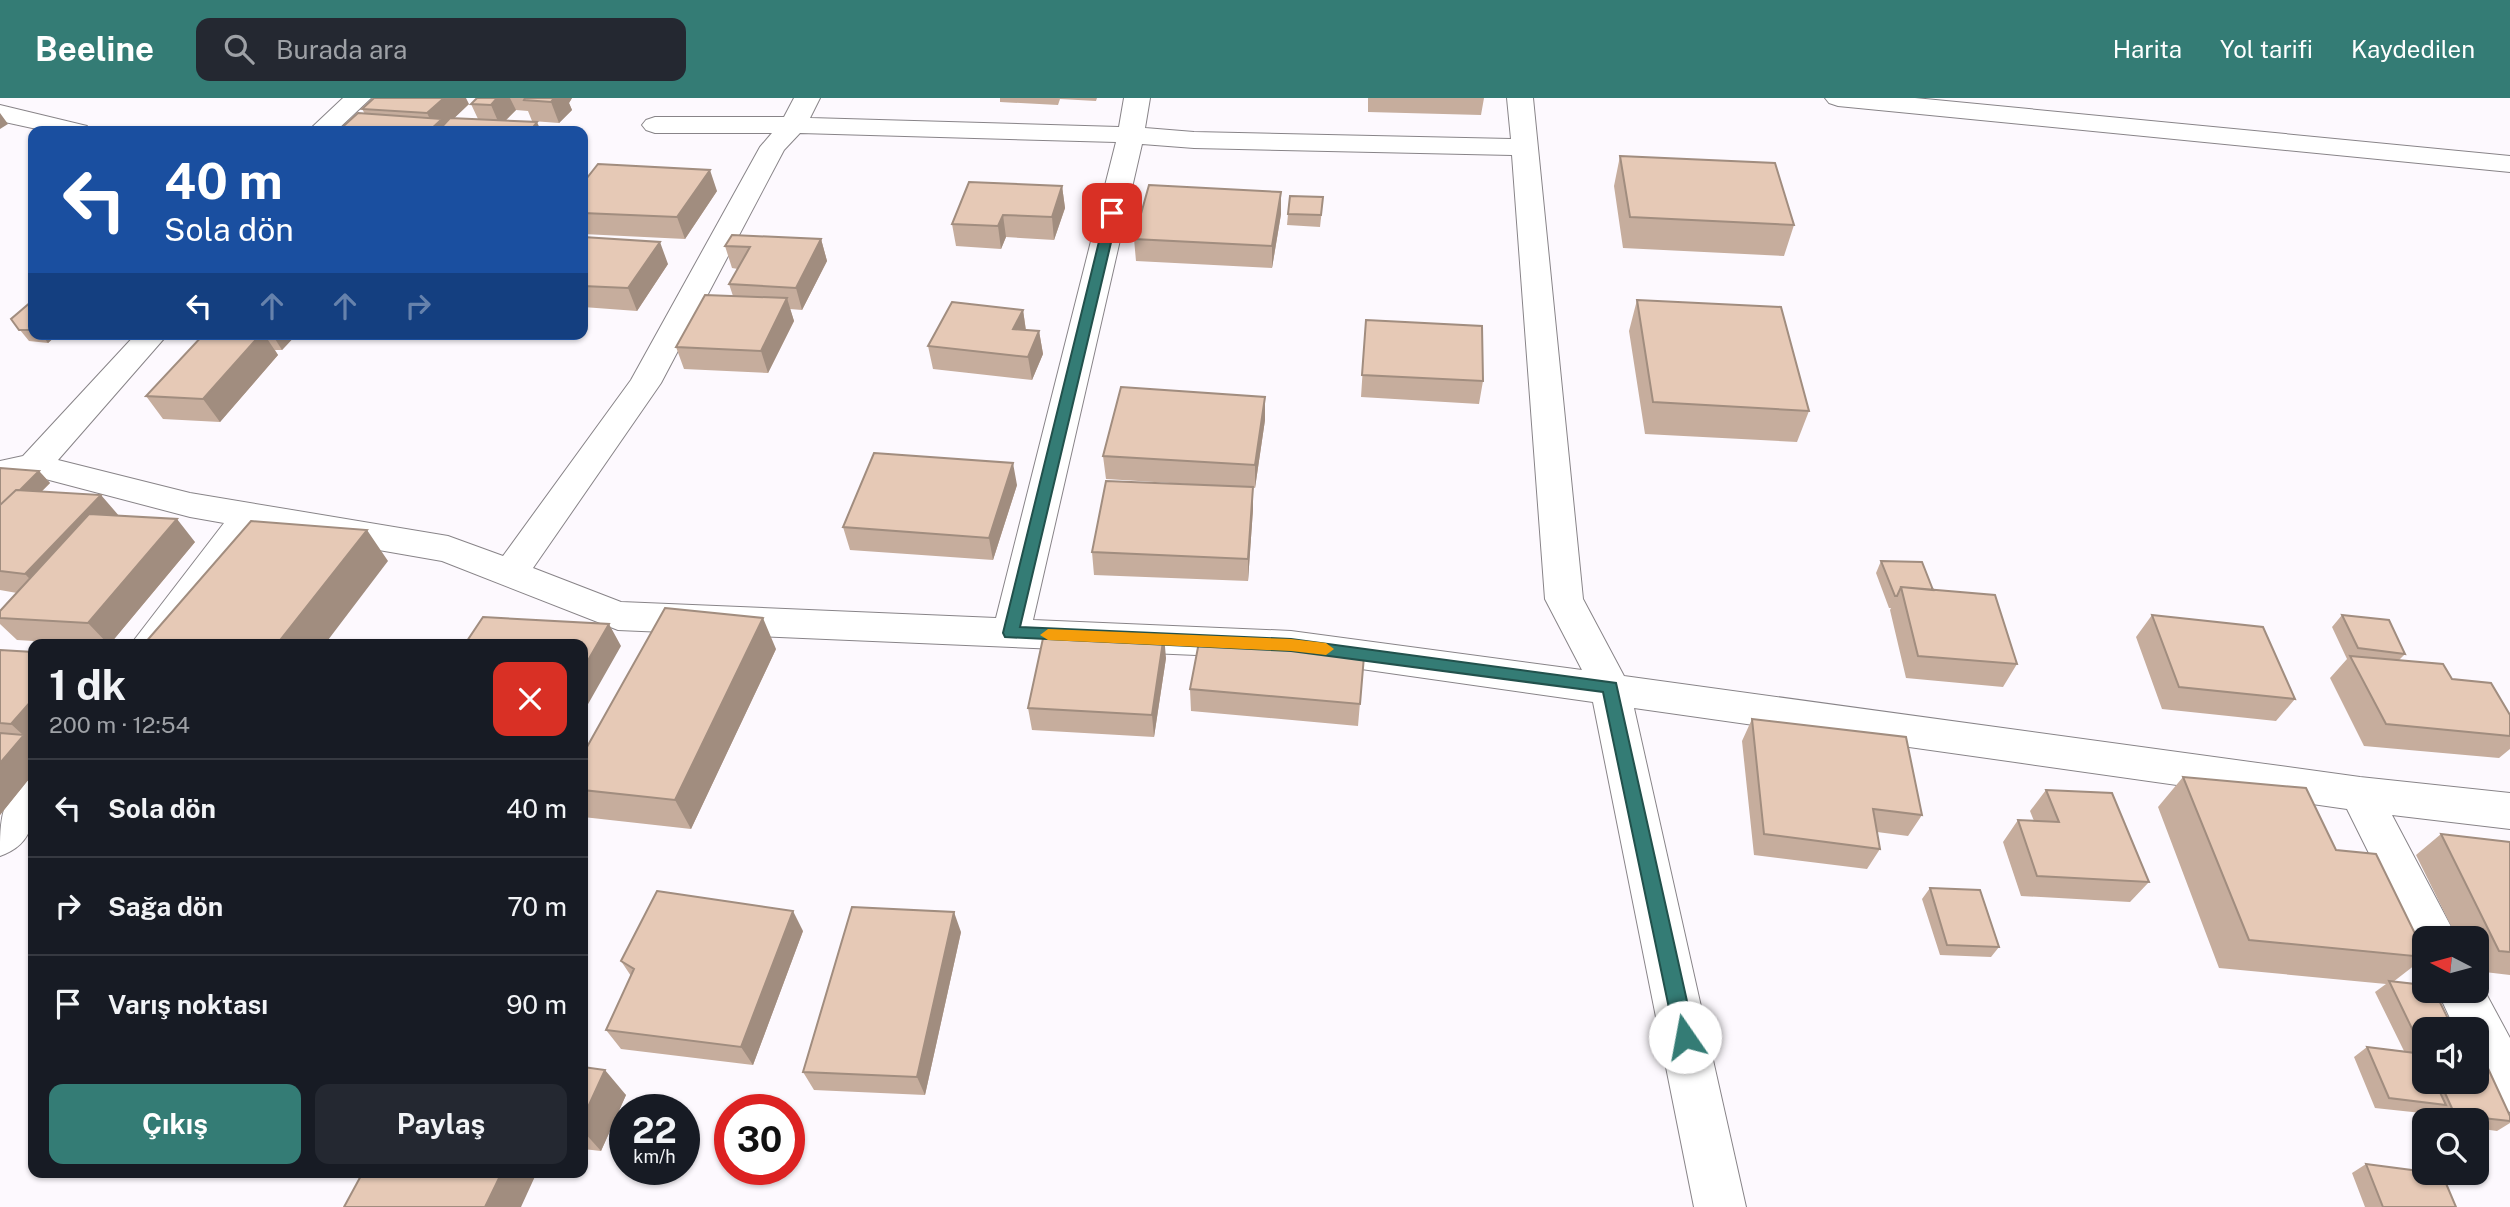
<!DOCTYPE html>
<html lang="tr">
<head>
<meta charset="utf-8">
<style>
	:root { --surface:#171b24; --page:#242831; --text:#f1f3f6; --muted:#9ea1a6; --line:#363941; --accent:#347c75 }
	body { margin:0; font-family:"Public Sans",sans-serif; background:var(--page); color:var(--text); height:100vh; display:flex; flex-direction:column; font-size:26px; white-space:nowrap }
	* { box-sizing:border-box; margin:0 }
	p { font-size:23px; color:var(--muted) }
	.icon { flex:none; width:38px; height:38px; fill:none; stroke:currentColor; stroke-width:2; stroke-linecap:round; stroke-linejoin:round }
	.map { position:relative; flex:1; overflow:hidden }
	.sheet { position:absolute; left:28px; top:541px; width:560px; height:539px; display:flex; flex-direction:column; background:var(--surface); border-radius:14px; box-shadow:0 2px 5px #0004 }
	.sheet>* { flex:none }
	.hud { position:absolute; left:28px; top:28px; width:560px; height:214px; border-radius:14px; box-shadow:0 2px 5px #0004; background:#1a4fa0; color:#fff; overflow:hidden }
	.needle { width:46px; rotate:276deg }
	.controls { position:absolute; left:2412px; top:828px; display:grid; gap:14px }
	.controls a { display:grid; place-items:center; width:77px; height:77px; border-radius:14px; background:var(--surface); box-shadow:0 2px 5px #0004; font-size:35px }
	.speed { position:absolute; left:609px; top:996px; display:flex; gap:14px; font-size:35px; font-weight:700; text-align:center }
	.speed>* { display:grid; place-content:center; width:91px; height:91px; border-radius:50%; background:var(--surface); box-shadow:0 2px 5px #0004; line-height:1 }
	.speed small { font-size:18px; font-weight:400 }
	.speed .limit { border:10px solid #d22; background:#fff; color:#111 }
	.pin { position:absolute; display:grid; place-items:center; width:60px; height:60px; color:#fff; margin:-30px; border-radius:14px; box-shadow:0 4px 10px #0006 }
	.me { position:absolute; width:77px; margin:-38px; rotate:348deg; stroke-linejoin:round; filter:drop-shadow(0 0 5px #0008) }
	.turn { display:flex; align-items:center; gap:24px; height:147px; padding:0 21px; font-size:32px }
	.turn .icon { width:91px; height:91px; stroke-width:2.5 }
	.turn b { display:block; font-size:49px; line-height:60px }
	.lanes { display:flex; align-items:center; height:66px; padding:0 21px; background:#0003; justify-content:center; gap:35px; direction:ltr }
	.lanes .off { opacity:.35 }
	.round { display:grid; place-items:center; flex:none; width:74px; height:74px; border-radius:14px; background:var(--page) }
	.summary { display:flex; align-items:center; justify-content:space-between; height:119px; padding:0 21px }
	h1 { font-size:42px; font-weight:700; line-height:52px }
	.cta { display:flex; gap:14px; margin-top:auto; padding:14px 21px }
	.cta a { flex:1; height:80px; border-radius:14px; background:var(--accent); color:#fff; font-size:28px; font-weight:700; line-height:80px; text-align:center }
	.cta a+a { background:var(--page); color:var(--text) }
	ul { padding:0; list-style:none }
	li { display:flex; align-items:center; gap:21px; height:98px; padding:0 21px; border-top:2px solid var(--line) }
	li div { flex:1 }
	li b { display:block; font-size:26px }
	li em { font-style:normal }
	header { display:flex; align-items:center; gap:42px; box-sizing:border-box; height:98px; padding:0 35px; background:var(--accent); color:#fff }
	header strong { font-size:33px }
	nav { display:flex; gap:38px; margin-inline-start:auto; font-size:24px }
	.search { width:490px; height:63px; background:var(--page); display:flex; align-items:center; gap:18px; box-sizing:border-box; padding:0 24px; border-radius:14px; color:var(--muted); font-size:26px }
	.map>svg:first-child { display:block }
	.lines { fill:none; stroke-linecap:round; stroke-linejoin:round }
	.street-casing { stroke:#888488; stroke-width:2 }
	.street { fill:#fff; fill-rule:evenodd }
	.wall { fill:#c6ad9d }
	.shaded-wall { fill:#a18d7f }
	.building { fill:#e6c9b6; stroke:#a18d7f; stroke-width:2 }
	.route { fill:#347c75; stroke:#22514c; stroke-width:2 }
	.slow { fill:#f59e0b }
</style>
</head>
<body>
<header>
<strong>Beeline</strong>
<div class="search"><svg class="icon" aria-label="search" viewBox="0 0 24 24"><circle cx="10" cy="10" r="6"/><path d="M15 15l6 6"/></svg>Burada ara</div>
<nav><a>Harita</a><a>Yol tarifi</a><a>Kaydedilen</a></nav>
</header>
<div class="map">
<svg width="2510" height="1109" viewBox="0 0 2510 1109">
	<rect width="100%" height="100%" fill="#fdf9fe"/>
	<g class="lines">
		<defs>
			<path id="street" d="M343 0H371L336 33H308Z
				M794 0H820L810 20 1119 29 1124 0H1150L1145 30 1194 34 1511 41 1507 0H1533L1583 501 1624 578 2360 679 2510 695V731L2392 717 2457 840H2424V856L2418 854 2347 711 1634 610 1746 1109H1694L1593 604 1291 561 618 532 442 463 258 431 171 546H131L224 425 190 419 34 378 0 385V363L23 358 136 236H168L58 362 190 395 448 438 503 458 631 282 760 49 772 35H655L646 32 642 27 646 22 655 19H784ZM800 35 1116 44 996 520 621 504 533 470 661 285 784 52ZM1142 46 1194 50 1512 57 1545 501 1582 572 1291 533 1033 522Z
				M1825 0H1915L2510 58V74L1838 8 1829 5Z
				M0 7 87 28 91 33H46L0 23Z
				M33 680C35 714 38 745 0 758 0 723 0 694 33 680Z
				M2476 877 2510 940V1014L2493 1007 2476 973V931H2455L2437 892H2476Z"/>
		</defs>
		<!-- street casing -->
		<use href="#street" class="street-casing"/>
		<!-- street -->
		<use href="#street" class="street"/>
	</g>
	<!-- wall -->
	<path class="wall" d="M477 0H572L569 5 572 12 559 25 532 23 528 13 516 12 505 23 541 33 365 16 362 11 469 6 454 20 478 21 471 6Z
		M1000 0H1097L1096 3 1060 1 1058 7 1000 4Z
		M1368 0H1484L1481 17 1368 14Z
		M1620 58 1794 127 1784 158 1623 150 1614 88Z
		M583 85 717 93 685 141 583 136Z
		M1062 88 1065 110 1054 142 1006 139 1001 151 956 148 952 126Z
		M1322 111 1320 129 1287 127 1288 116Z
		M1281 116 1272 170 1136 163 1134 141Z
		M583 139 668 166 637 213 583 209Z
		M821 141 827 163 802 212 790 211 794 223 768 275 684 271 676 249 733 198 729 186 738 171 732 170 725 148Z
		M1637 202 1809 313 1797 344 1645 336 1629 233Z
		M33 203V236H58L48 245 29 243 11 221Z
		M1023 212 1026 232 1039 233 1043 256 1032 282 933 271 928 248Z
		M1366 222 1483 283 1479 306 1361 299Z
		M204 236H297L282 252H275L278 257 220 324 163 321 146 298Z
		M1265 322 1255 390H1253V411L1248 483 1094 477 1092 454 1203 387 1106 381 1103 358Z
		M0 370 39 373 50 385 41 394 119 418 195 444 110 546H83L17 542 0 526V513L17 495 0 492Z
		M1017 387 993 462 850 452 843 429Z
		M1881 463 1933 492 2017 566 2003 589 1906 580 1890 512 1891 510H1889L1876 475Z
		M2152 517 2295 601 2276 623 2162 611 2136 539Z
		M2342 517 2405 556 2399 562 2452 581 2510 617V651L2499 660 2364 648 2330 580 2347 561 2332 529Z
		M776 551 691 731 583 719V656Z
		M0 552 33 554V676L0 717Z
		M1364 558 1358 628 1191 613 1190 591Z
		M1166 560 1154 639 1032 632 1028 610Z
		M1752 621 1922 717 1908 738 1877 734 1880 751 1867 771 1754 757 1742 643Z
		M2183 679 2336 752 2424 854V860L2393 884 2424 931V984H2476L2510 1018V1025L2497 1033 2476 1030V1022H2438L2434 1014 2431 1016 2375 1010 2354 959 2367 949 2404 953 2375 894 2386 886 2219 870 2158 709Z
		M2046 692 2149 784 2130 804 2021 798 2003 744 2018 722 2034 723 2030 713Z
		M2441 736 2510 744V877L2476 873V840H2457L2416 757Z
		M1930 790 1999 849 1991 859 1940 857 1922 801Z
		M803 833 753 967 621 951 606 932 631 878 621 863Z
		M961 834 925 997 814 992 803 974Z
		M583 969 626 997 601 1053 583 1051Z
		M2366 1066 2456 1109H2365L2352 1075Z"/>
	<!-- shaded-wall -->
	<path class="shaded-wall" d="M444 0H466L469 6 445 29 447 33H429L434 29 427 15Z
		M497 0H510L516 12 500 28 491 7Z
		M554 0H572L569 5 572 12 559 25 551 4Z
		M0 15 8 26 0 31Z
		M537 24 541 33H530Z
		M710 72 717 93 685 141 677 119Z
		M1062 88 1065 110 1054 142 1052 119Z
		M1281 94V116L1272 170V148Z
		M1003 117 1006 139 1001 151 998 128Z
		M821 141 827 163 802 212 796 190Z
		M660 144 668 166 637 213 628 190Z
		M787 200 794 223 768 275 761 253Z
		M1023 212 1026 234 1013 231Z
		M1039 233 1043 256 1032 282 1028 259Z
		M41 236H58L48 245Z
		M261 236H264L278 257 220 324 203 301Z
		M272 236H297L282 252Z
		M1265 299V322L1255 390V367Z
		M1013 365 1017 387 993 462 989 440Z
		M39 373 50 385 2 433 0 412Z
		M1253 389V411L1248 483V461Z
		M101 397 120 419 46 498 25 476Z
		M177 421 195 444 110 546H108L88 525Z
		M367 432 388 463 325 546H277Z
		M763 520 776 551 691 731 675 702Z
		M609 526 621 548 583 615V571Z
		M1164 537 1166 560 1154 639 1152 617Z
		M33 601V676L0 717V665L23 637 11 626Z
		M793 813 803 833 753 967 741 949Z
		M954 814 961 834 925 997 917 979Z
		M605 972 626 997 601 1053 583 1033V1020Z
		M502 1074H537L521 1109H485Z"/>
	<!-- building -->
	<path class="building" d="M374 0H444L427 15 362 11Z
		M477 0H497L491 7 471 6Z
		M525 0H554L551 4 524 2Z
		M358 15 442 21 429 33H338Z
		M450 20 537 24 530 33H438Z
		M1620 58 1775 65 1794 127 1630 119Z
		M598 66 710 72 677 119 583 115V85Z
		M969 84 1062 88 1052 119 1003 117 998 128 952 126Z
		M1149 87 1281 94 1272 148 1134 141Z
		M1290 98 1323 99 1321 117 1288 116Z
		M732 137 821 141 796 190 729 186 750 149 725 148Z
		M583 139 660 144 628 190 583 188Z
		M705 197 787 200 761 253 676 249Z
		M1637 202 1781 209 1809 313 1653 304Z
		M32 203H33V232H19L11 221Z
		M952 204 1023 212 1013 231 1039 233 1028 259 928 248Z
		M1366 222 1482 228 1483 283 1362 277Z
		M204 236H261L203 301 146 298Z
		M1121 289 1265 299 1255 367 1103 358Z
		M874 355 1013 365 989 440 843 429Z
		M0 370 39 373 20 392H16L0 407Z
		M1106 383 1253 389 1248 461 1092 454Z
		M16 392 101 397 25 476 0 473V407Z
		M89 416 177 421 88 525 0 520V513Z
		M251 423 367 432 277 546H144Z
		M1881 463 1922 464 1933 492 1901 489 1897 498H1895Z
		M1901 489 1995 497 2017 566 1918 558Z
		M665 510 763 520 675 702 583 692V656Z
		M2152 517 2263 529 2295 601 2179 589Z
		M2342 517 2389 522 2405 556 2358 550Z
		M483 519 609 526 583 571V546H465Z
		M1045 531 1164 537 1152 617 1028 610Z
		M1199 544 1364 558 1360 606 1190 591Z
		M0 552 33 554V601L11 626 0 625Z
		M2350 558 2443 566 2452 581 2491 585 2510 617V638L2386 626Z
		M1752 621 1906 639 1922 717 1873 711 1880 751 1764 736Z
		M0 635 24 637 0 665Z
		M2183 679 2306 690 2336 752 2376 756 2424 854V859L2249 842Z
		M2046 692 2112 695 2149 784 2037 778 2018 722 2059 724Z
		M2441 736 2510 744V854L2499 853Z
		M1930 790 1980 792 1999 849 1947 847Z
		M657 793 793 813 741 949 606 932 634 871 621 863Z
		M852 809 954 814 917 979 803 974Z
		M2389 883 2424 887V892H2434L2453 931H2424V945H2419Z
		M2367 949 2423 956 2424 984H2435L2446 1007 2389 1000Z
		M2476 965 2486 966 2510 1018V1023L2455 1017 2440 984H2476Z
		M583 969 605 972 583 1020Z
		M2366 1066 2442 1076 2456 1109H2383Z
		M363 1074H502L485 1109H344Z"/>
	<!-- route -->
	<path class="route" d="M1112 112 1118 115 1020 529 1291 541 1616 585 1695 939 1692 945 1685 948 1678 945 1675 939 1603 594 1291 553 1005 539 1003 535 1106 115Z"/>
	<!-- slow -->
	<path class="slow" d="M1048 531 1291 541 1326 545 1334 551 1326 557 1291 553 1048 542 1040 537Z"/>
</svg>
<div class="controls">
<a><svg class="needle" viewBox="-14 -14 28 28"><path d="M0-13l5 13h-10z" fill="#e53935"/><path d="M0 13l5-13h-10z" fill="#9ea1a6"/></svg></a>
<a><svg class="icon" aria-label="sound" viewBox="0 0 24 24"><path d="M4 9h4l5-4v14l-5-4H4zM17 9q2 3 0 6"/></svg></a>
<a><svg class="icon" aria-label="search" viewBox="0 0 24 24"><circle cx="10" cy="10" r="6"/><path d="M15 15l6 6"/></svg></a>
</div>
<div class="speed"><div>22<small>km/h</small></div><div class="limit">30</div></div>
<div class="pin" style="left:1112px;top:115px;background:#d93025"><svg class="icon" aria-label="arrive" viewBox="0 0 24 24"><path d="M6 21V4h12l-3 4 3 4H6"/></svg></div>
<svg class="me" style="left:1685px;top:939px" viewBox="-20 -20 40 40"><circle r="19" fill="#fff"/><path d="M0-13L10 11 0 6-10 11z" fill="#347c75"/></svg>
<div class="hud">
<div class="turn"><svg class="icon" aria-label="left" viewBox="0 0 24 24"><path d="M17 20v-9H6M10 6l-5 5 5 5"/></svg><div><b>40 m</b>Sola dön</div></div>
<div class="lanes"><svg class="icon" aria-label="left" viewBox="0 0 24 24"><path d="M17 20v-9H6M10 6l-5 5 5 5"/></svg><svg class="icon off" aria-label="ahead" viewBox="0 0 24 24"><path d="M12 20V5M6 11l6-6 6 6"/></svg><svg class="icon off" aria-label="ahead" viewBox="0 0 24 24"><path d="M12 20V5M6 11l6-6 6 6"/></svg><svg class="icon off" aria-label="right" viewBox="0 0 24 24"><path d="M7 20v-9h11M14 6l5 5-5 5"/></svg></div>
</div>
<section class="sheet">
<div class="summary"><div><h1>1 dk</h1><p>200 m · 12:54</p></div><a class="round" style="background:#d93025;color:#fff"><svg class="icon" aria-label="close" viewBox="0 0 24 24"><path d="M6 6l12 12M18 6L6 18"/></svg></a></div>
<ul>
<li><svg class="icon" aria-label="left" viewBox="0 0 24 24"><path d="M17 20v-9H6M10 6l-5 5 5 5"/></svg><div><b>Sola dön</b></div><em>40 m</em></li>
<li><svg class="icon" aria-label="right" viewBox="0 0 24 24"><path d="M7 20v-9h11M14 6l5 5-5 5"/></svg><div><b>Sağa dön</b></div><em>70 m</em></li>
<li><svg class="icon" aria-label="arrive" viewBox="0 0 24 24"><path d="M6 21V4h12l-3 4 3 4H6"/></svg><div><b>Varış noktası</b></div><em>90 m</em></li>
</ul>
<div class="cta"><a>Çıkış</a><a>Paylaş</a></div>
</section>
</div>
</body>
</html>
